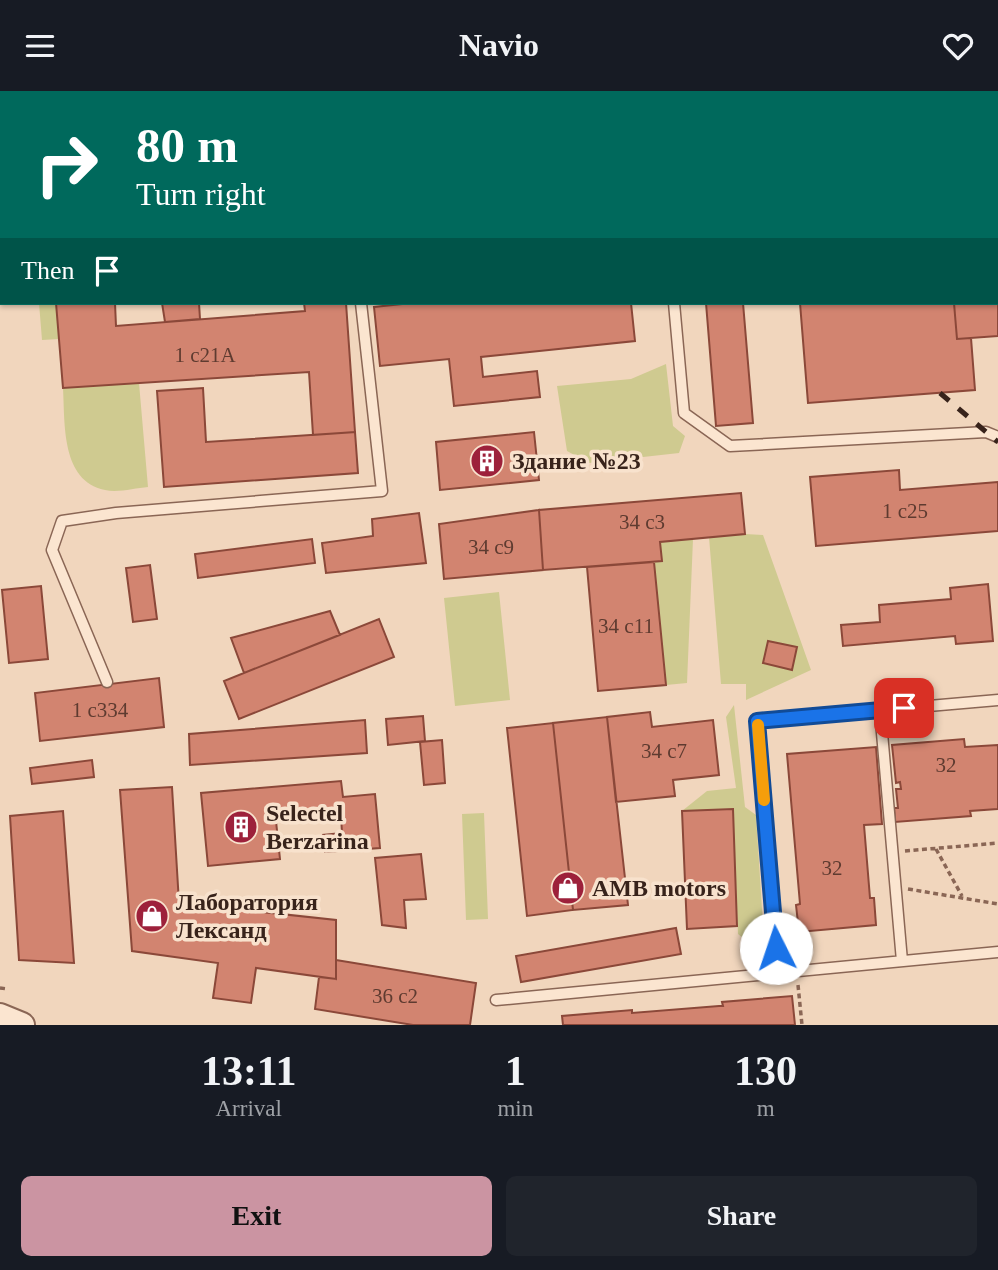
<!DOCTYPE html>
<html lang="en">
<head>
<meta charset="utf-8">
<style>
	:root { --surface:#171b24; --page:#20242c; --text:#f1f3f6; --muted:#9ea1a6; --accent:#cb94a2 }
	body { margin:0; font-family:Georgia,serif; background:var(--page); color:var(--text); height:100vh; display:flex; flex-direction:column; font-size:26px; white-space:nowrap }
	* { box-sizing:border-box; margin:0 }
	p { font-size:23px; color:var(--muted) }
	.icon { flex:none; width:38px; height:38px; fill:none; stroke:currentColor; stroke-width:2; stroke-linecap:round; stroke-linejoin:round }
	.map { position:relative; height:934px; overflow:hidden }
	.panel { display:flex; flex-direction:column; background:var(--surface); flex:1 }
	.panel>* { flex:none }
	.guide { position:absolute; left:0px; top:0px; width:999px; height:214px; box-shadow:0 2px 5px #0004; background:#00695c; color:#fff; overflow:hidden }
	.pin { position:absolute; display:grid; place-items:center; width:60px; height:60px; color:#fff; margin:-30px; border-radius:14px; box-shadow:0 4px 10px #0006 }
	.me { position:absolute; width:77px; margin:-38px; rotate:356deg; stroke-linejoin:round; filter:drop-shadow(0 0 5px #0008) }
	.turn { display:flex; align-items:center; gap:24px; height:147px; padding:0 21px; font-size:32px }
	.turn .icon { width:91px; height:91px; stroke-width:2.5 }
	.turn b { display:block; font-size:49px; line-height:60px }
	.then { display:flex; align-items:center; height:66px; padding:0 21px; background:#0003; gap:14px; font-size:26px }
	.eta { display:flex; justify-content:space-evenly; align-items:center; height:119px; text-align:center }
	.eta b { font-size:42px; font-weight:700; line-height:49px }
	.primary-button { display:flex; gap:14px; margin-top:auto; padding:14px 21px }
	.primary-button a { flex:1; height:80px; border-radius:10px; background:var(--accent); color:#111; font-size:28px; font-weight:700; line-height:80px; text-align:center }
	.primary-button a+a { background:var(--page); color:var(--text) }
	header { display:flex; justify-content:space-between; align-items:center; height:91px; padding:0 21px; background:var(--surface); font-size:32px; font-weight:700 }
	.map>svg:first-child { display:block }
	.green { fill:#cfca90 }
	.building { fill:#d28470; stroke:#8b4839; stroke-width:2 }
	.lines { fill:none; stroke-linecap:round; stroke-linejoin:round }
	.service-casing { stroke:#8a6655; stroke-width:13 }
	.tertiary-casing { stroke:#8a6655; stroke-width:28 }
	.path { stroke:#8a6655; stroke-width:3.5; stroke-dasharray:5 3.5; stroke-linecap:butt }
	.service { stroke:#fbe5d0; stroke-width:10 }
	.tertiary { stroke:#fbe5d0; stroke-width:24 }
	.rail { stroke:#38231b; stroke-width:5; stroke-dasharray:12 12; stroke-linecap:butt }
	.route-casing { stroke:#114b97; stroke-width:18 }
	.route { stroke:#1a73e8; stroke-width:12 }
	.slow { stroke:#f59e0b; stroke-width:12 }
	.labels { text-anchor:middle; stroke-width:7; stroke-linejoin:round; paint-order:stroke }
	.number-label { font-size:21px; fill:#5e3b30 }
	.poi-label { font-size:24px; font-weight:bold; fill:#38231b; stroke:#f8e2cd; text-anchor:start }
</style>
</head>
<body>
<header><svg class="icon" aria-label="menu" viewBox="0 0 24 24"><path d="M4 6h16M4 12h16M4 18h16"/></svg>Navio<svg class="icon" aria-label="heart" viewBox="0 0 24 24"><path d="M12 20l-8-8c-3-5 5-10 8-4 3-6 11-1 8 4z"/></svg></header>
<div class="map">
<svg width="998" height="934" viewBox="0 0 998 934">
	<rect width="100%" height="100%" fill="#f1d6bd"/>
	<!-- green -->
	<path class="green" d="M39 212H56L59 248 42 249Z
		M666 273 673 335 685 345 679 362 589 372 567 360 557 295 631 288Z
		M139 292 148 396C135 397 118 402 105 399 61 390 65 333 63 297Z
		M745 443 763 444 811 579 746 609V593H721L709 446Z
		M693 448 687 592 666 594 654 471 662 470 660 451Z
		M499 501 510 609 455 615 444 507Z
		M734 614 745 716 756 724 764 850 750 853 738 843 733 718 682 720 707 700 736 697 726 626Z
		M484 722 488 828 466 829 462 723Z"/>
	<!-- building -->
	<path class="building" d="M762 0H867L847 2Z
		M998 145V245L957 248 954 212H998Z
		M56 212H115L116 235 305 220 304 212H346L355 341 313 344 309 281 63 297Z
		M162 212H199L200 228 165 231Z
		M412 212H631L635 250 481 266 483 286 537 280 540 306 454 315 449 268 380 275 374 216Z
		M706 212H743L753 332 716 335Z
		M800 212H954L957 248 971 247 975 299 808 312Z
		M203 297 206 351 355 341 358 382 164 396 157 300Z
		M534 341 539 389 440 399 436 351Z
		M899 379 900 399 998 391V440L816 455 810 386Z
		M741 402 745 443 660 451 662 470 543 479 539 419Z
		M539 419 543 479 444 488 439 433Z
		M419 422 426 472 326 482 322 452 373 445 372 428Z
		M312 448 315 472 198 487 195 463Z
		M654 471 666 594 598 600 587 476Z
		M150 474 157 528 133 531 126 477Z
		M988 493 993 550 956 553 955 545 843 555 841 534 880 531 879 514 951 508 950 497Z
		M41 495 48 568 9 572 2 499Z
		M330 520 340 544 244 582 231 547Z
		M379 528 394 566 239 628 224 590Z
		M768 550 797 556 792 579 763 572Z
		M159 587 164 636 40 650 35 602Z
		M650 621 652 636 713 629 719 684 673 689 675 705 616 711 607 626Z
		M423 625 425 650 388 654 386 628Z
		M607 626 628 814 573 819 553 632Z
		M365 629 367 662 190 674 189 643Z
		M553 632 573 819 527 825 507 637Z
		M964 648 965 656 998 654V718L970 720 971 725 895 731 894 717H898L896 698H901L900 691 896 692 892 654Z
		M442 649 445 692 424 694 420 651Z
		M876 656 882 733 864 734 870 807H874L876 834 799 841 796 814 800 813 787 663Z
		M92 669 94 686 32 693 30 677Z
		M341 690 343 706 375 703 380 757 325 761 323 744 342 742 341 725 276 730 280 768 208 775 201 702Z
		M172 696 179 812 336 829V888L256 877 251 912 213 907 218 872 132 860 120 699Z
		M733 718 737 835 687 838 682 720Z
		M63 720 74 872 19 869 10 725Z
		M421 763 426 808 404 809 406 837 382 834 375 767Z
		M676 837 681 863 521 891 516 865Z
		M336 869 476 892 470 934H413L315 918 319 886 336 888Z
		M792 905 795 934H563L562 925 632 919V922L719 915H723L722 911Z"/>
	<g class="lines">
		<defs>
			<path id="service" d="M527 0V2
				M656 0V2
				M674 212 684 322 730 355 986 341 998 346
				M107 591 52 459 62 430 116 422 382 400 361 212
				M880 619 902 870
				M778 882 757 630 998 609
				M496 909 998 861"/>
			<path id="tertiary" d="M0 925 22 934"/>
		</defs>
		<!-- service casing -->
		<use href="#service" class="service-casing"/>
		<!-- tertiary casing -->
		<use href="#tertiary" class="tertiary-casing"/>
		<!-- path -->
		<path class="path" d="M936 758 962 805
			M905 760 998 752
			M908 798 998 813
			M798 894 802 934
			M0 897 8 898"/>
		<!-- service -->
		<use href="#service" class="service"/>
		<!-- tertiary -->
		<use href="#tertiary" class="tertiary"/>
		<!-- rail -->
		<path class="rail" d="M940 302 998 351"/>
	</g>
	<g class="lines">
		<defs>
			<path id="route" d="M776 857 757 630 904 617"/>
		</defs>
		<!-- route casing -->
		<use href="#route" class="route-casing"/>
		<!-- route -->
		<use href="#route" class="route"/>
		<!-- slow -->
		<path class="slow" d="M758 634 764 709"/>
	</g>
	<!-- icons -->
	<defs>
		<symbol id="building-disc" viewBox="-11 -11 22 22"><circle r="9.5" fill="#9d213b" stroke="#f8e2cd"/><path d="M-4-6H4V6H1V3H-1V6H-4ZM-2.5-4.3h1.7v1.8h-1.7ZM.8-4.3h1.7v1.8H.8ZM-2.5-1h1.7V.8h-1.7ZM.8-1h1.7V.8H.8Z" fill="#fff"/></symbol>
		<symbol id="shop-disc" viewBox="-11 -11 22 22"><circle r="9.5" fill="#9d213b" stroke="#f8e2cd"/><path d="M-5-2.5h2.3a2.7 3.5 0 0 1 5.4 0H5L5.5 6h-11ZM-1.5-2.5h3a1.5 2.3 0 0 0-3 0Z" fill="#fff"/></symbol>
	</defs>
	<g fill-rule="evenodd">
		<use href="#building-disc" x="468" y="351" width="38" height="38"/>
		<use href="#building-disc" x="222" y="717" width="38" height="38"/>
		<use href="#shop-disc" x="549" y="778" width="38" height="38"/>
		<use href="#shop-disc" x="133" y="806" width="38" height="38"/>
	</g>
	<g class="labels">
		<!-- number labels -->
		<g class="number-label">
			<text x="205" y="271">1 с21А</text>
			<text x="905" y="427">1 с25</text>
			<text x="642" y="438">34 с3</text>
			<text x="491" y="463">34 с9</text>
			<text x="626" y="542">34 с11</text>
			<text x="100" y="626">1 с334</text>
			<text x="664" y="667">34 с7</text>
			<text x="946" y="681">32</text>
			<text x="832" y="784">32</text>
			<text x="395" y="912">36 с2</text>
		</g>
		<!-- poi labels -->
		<g class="poi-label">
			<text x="512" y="378">Здание №23</text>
			<text x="266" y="730">Selectel<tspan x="266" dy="28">Berzarina</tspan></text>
			<text x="592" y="805">AMB motors</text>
			<text x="176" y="819">Лаборатория<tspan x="176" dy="28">Лександ</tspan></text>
		</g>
	</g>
</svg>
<div class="pin" style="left:904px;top:617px;background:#d93025"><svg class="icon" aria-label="arrive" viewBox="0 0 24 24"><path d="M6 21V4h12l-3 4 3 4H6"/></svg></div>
<svg class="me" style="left:776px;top:857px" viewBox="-20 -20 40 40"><circle r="19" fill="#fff"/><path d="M0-13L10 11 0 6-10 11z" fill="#1a73e8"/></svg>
<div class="guide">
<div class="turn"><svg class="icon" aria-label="right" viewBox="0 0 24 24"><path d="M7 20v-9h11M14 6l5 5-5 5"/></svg><div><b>80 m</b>Turn right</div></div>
<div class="then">Then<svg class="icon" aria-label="arrive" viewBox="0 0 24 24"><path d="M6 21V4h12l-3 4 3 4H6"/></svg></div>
</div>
</div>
<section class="panel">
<div class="eta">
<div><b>13:11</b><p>Arrival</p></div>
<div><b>1</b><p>min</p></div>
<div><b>130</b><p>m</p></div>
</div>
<div class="primary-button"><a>Exit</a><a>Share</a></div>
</section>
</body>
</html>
